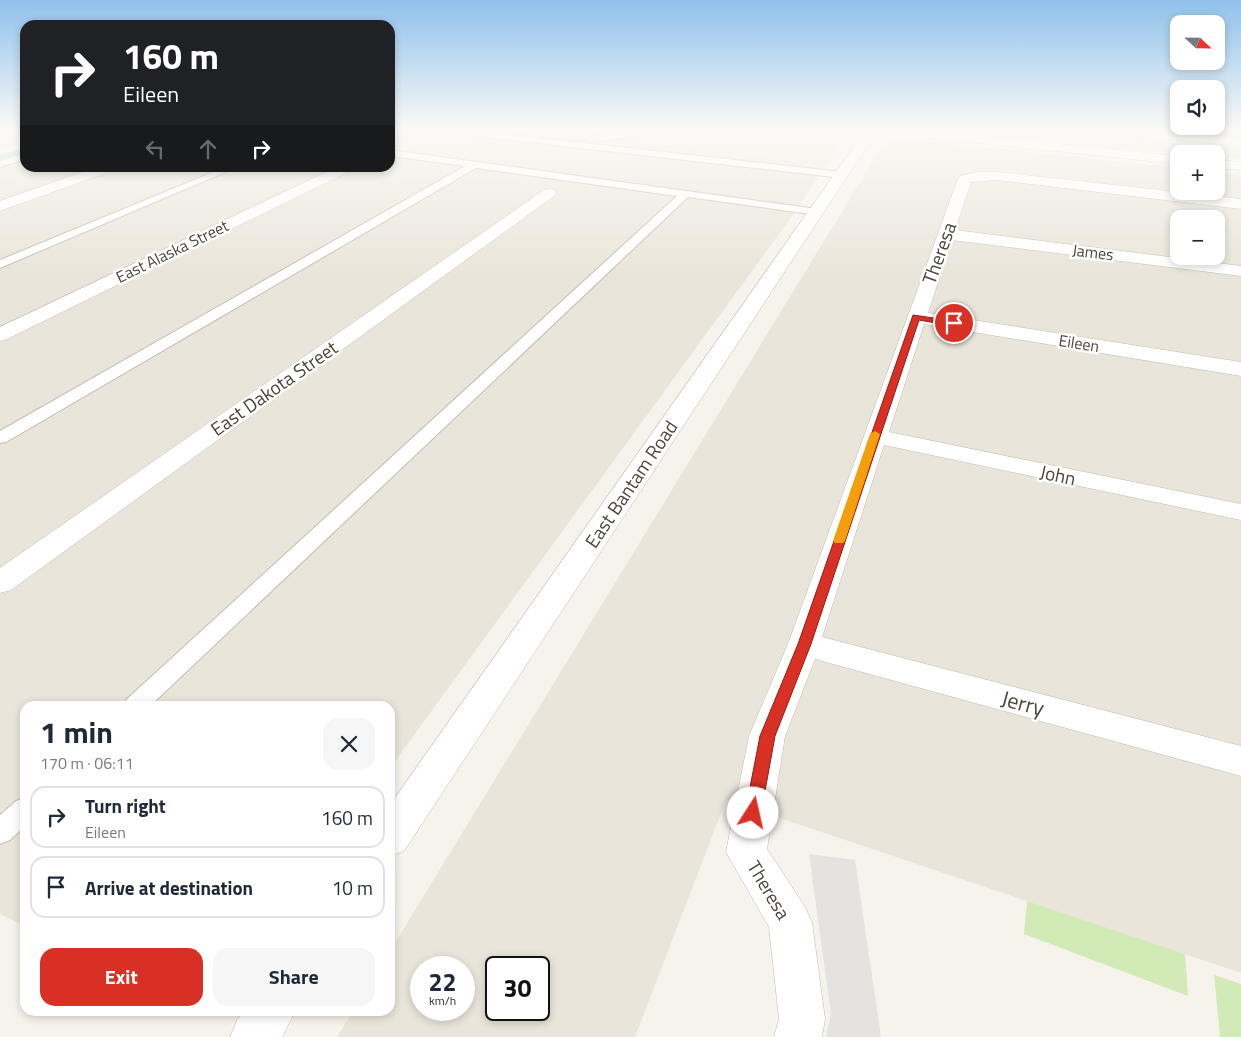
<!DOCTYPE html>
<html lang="en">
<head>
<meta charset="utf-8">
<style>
	:root { --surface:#fff; --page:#f6f6f7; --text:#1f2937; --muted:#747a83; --line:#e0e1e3; --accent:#d93025 }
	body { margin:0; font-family:"Titillium Web",sans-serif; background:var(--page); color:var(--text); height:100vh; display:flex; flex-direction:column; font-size:19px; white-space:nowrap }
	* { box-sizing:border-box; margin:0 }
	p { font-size:16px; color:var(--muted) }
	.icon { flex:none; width:28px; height:28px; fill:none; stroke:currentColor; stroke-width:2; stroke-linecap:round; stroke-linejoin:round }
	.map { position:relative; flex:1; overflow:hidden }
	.panel { position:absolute; left:20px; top:701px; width:375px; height:315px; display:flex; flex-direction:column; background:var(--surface); border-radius:15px; box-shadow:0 2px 8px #0003 }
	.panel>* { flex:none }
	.top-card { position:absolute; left:20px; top:20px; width:375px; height:152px; border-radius:15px; box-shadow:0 2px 8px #0003; background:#202124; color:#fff; overflow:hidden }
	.needle { width:32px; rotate:112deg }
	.buttons { position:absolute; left:1170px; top:15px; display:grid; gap:10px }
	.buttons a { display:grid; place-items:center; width:55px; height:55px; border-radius:10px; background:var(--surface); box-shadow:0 2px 8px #0003; font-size:25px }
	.speed { position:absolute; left:410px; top:956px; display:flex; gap:10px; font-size:25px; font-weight:700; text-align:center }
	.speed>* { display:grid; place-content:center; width:65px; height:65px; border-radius:50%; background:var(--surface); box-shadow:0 2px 8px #0003; line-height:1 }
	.speed small { font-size:12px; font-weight:400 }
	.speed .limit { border:2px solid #111; border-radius:8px; background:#fff; color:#111 }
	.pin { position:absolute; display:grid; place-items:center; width:42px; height:42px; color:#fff; margin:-21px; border:2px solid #fff; border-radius:50%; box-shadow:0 1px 5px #0007 }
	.me { position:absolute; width:55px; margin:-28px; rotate:10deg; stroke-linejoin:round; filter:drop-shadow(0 0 4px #0008) }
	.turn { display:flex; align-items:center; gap:18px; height:105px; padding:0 20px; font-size:22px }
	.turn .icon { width:65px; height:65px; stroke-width:2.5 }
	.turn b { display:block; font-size:35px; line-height:42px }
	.lanes { display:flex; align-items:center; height:48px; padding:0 20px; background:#0003; justify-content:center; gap:25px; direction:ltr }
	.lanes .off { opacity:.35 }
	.round { display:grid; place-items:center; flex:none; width:52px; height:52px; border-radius:15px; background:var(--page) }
	.summary { display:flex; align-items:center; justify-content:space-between; height:85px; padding:0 20px }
	h1 { font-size:30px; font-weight:700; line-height:38px }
	.primary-button { display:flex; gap:10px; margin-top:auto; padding:10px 20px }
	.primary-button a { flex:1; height:58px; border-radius:15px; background:var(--accent); color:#fff; font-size:20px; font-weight:700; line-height:58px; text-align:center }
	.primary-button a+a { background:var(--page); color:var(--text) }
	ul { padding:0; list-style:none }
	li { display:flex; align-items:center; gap:15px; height:62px; margin:0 10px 8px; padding:0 10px; border:2px solid var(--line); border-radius:15px }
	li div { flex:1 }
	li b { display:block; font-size:19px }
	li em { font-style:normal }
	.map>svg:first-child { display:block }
	.residential { fill:#eae5da; fill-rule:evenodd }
	.green { fill:#d2eab5 }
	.parking { fill:#e5e3e0 }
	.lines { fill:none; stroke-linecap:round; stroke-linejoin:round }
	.stream { fill:#a9d4f2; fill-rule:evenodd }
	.service-casing { stroke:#c2bbae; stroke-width:2 }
	.minor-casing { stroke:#c2bbae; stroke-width:1 }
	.service { fill:#fff; fill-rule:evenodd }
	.minor { fill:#fff; fill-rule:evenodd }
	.route { fill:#d93025; stroke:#8d1f18 }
	.slow { fill:#f59e0b }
	.labels { text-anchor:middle; stroke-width:5; stroke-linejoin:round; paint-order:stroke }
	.far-street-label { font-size:16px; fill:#4b4439; stroke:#fff }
	.street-label { font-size:19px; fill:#4b4439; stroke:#fff }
	.near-street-label { font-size:22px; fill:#4b4439; stroke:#fff }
</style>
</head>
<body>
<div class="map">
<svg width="1241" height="1037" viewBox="0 0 1241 1037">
	<rect width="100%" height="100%" fill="#f6f3ec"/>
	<!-- residential -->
	<path class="residential" d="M0 131H25V142L0 150Z
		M390 131H849L795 212 390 768V706H25V926L0 914V167L25 159V168H390Z
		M953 131H1241V159L1216 157V154H1185Z
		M887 138H901L1179 168V191H1216V172L1241 175V973L726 800 635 1037H337L353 1011H390V951ZM1179 219H1216V256H1179ZM421 968H464V1010H421ZM496 968H539V1010H496Z"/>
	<!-- green -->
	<path class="green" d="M1027 901 1185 954 1188 996 1024 934Z
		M1214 975 1241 984V1037H1220Z"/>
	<!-- parking -->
	<path class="parking" d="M690 150 770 160 766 164 685 154Z
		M809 854 855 860 881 1037H826L831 1014Z"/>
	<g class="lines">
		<!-- stream -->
		<path class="stream" d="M25 148V152L0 159V155Z"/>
		<defs>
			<path id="service" d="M454 131H478L842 172 847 175 842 178 458 134Z
				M630 131H647L643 134 592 143 588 140 592 137Z
				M390 150 817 209 822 212 817 215 688 197 150 706H123L127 699 677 196 476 168 6 442 0 443V431L465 166 390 156Z
				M25 153V159L0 167V161Z
				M223 168H235L0 268V260Z
				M25 798V826L10 840 0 844V815L16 801Z"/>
			<path id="minor" d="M865 131H877L404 851 390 856V805Z
				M895 131H934L1179 156V164L901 135Z
				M1124 131H1165L1241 138V146L1130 135Z
				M1216 160 1241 162V170L1216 168Z
				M94 168H113L111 171 0 211V201Z
				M335 168H352L350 171 7 339 0 341V327Z
				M978 172H997L1241 199V209L997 180 971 182 955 230 1241 266V276L952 240 928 313 1241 362V376L924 324 889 432 1241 504V520L884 445 822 637 1241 746V776L815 659 785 736 767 849 805 907 812 922 825 1019 822 1037H774L779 1019 769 927 726 852 749 736 788 644 958 179 960 176Z
				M549 189 554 190 556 193 554 196 11 590 0 593V568L544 190Z
				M244 1011H295L282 1037H230L237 1020Z"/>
		</defs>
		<!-- service casing -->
		<use href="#service" class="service-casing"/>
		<!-- minor casing -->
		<use href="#minor" class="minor-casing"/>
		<!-- service -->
		<use href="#service" class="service"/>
		<!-- minor -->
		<use href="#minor" class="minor"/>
	</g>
	<!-- sky -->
	<linearGradient id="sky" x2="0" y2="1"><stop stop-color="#8fc1ec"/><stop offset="0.47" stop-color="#fbfaf6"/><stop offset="1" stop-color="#fbfaf6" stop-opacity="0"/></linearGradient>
	<rect width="1241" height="276" fill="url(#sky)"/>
	<!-- route -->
	<path class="route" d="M913 315 954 321 959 323 954 326 919 320 811 644 775 736 761 813 759 818 753 820 748 818 745 813 760 736 798 644Z"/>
	<!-- slow -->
	<path class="slow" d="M875 431 880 434 845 541 843 543H835L833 541 870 434Z"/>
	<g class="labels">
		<!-- far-street labels -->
		<g class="far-street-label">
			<text transform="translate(172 251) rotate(-26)" y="6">East Alaska Street</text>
			<text transform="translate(1093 252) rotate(7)" y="6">James</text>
			<text transform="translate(1079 343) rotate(9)" y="6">Eileen</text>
		</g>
		<!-- street labels -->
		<g class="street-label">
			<text transform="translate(939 253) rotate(-70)" y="7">Theresa</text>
			<text transform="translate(274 388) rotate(-35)" y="7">East Dakota Street</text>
			<text transform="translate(1058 475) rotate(12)" y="7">John</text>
			<text transform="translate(631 484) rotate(-56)" y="7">East Bantam Road</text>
			<text transform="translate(769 890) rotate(59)" y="7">Theresa</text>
		</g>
		<!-- near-street labels -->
		<g class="near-street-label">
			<text transform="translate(1023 703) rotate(15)" y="8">Jerry</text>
		</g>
	</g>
</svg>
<div class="buttons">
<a><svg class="needle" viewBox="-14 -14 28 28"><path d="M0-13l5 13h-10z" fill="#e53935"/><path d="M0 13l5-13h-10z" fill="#747a83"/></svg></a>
<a><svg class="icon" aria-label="sound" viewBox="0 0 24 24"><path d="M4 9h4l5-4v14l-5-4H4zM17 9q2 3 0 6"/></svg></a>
<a>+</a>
<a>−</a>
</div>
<div class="speed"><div>22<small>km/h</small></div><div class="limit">30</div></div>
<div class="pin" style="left:954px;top:323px;background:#d93025"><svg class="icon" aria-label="arrive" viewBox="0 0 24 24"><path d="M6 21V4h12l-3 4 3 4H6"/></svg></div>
<svg class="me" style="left:753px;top:813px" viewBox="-20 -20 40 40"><circle r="19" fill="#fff"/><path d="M0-13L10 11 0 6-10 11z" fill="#d93025"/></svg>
<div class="top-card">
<div class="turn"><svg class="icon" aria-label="right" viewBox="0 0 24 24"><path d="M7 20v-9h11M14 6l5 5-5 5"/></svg><div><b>160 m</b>Eileen</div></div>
<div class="lanes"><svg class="icon off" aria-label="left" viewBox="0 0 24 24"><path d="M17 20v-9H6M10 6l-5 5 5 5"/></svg><svg class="icon off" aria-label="ahead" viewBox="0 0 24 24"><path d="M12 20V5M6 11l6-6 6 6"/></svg><svg class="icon" aria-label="right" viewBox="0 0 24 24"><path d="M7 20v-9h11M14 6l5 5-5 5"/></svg></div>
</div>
<section class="panel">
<div class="summary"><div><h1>1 min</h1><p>170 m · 06:11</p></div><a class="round"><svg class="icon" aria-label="close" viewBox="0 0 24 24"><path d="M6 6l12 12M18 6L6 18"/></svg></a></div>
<ul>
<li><svg class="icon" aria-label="right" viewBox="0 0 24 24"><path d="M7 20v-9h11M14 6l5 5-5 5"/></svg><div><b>Turn right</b><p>Eileen</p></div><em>160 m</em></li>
<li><svg class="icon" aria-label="arrive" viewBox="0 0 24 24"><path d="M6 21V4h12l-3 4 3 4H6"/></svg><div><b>Arrive at destination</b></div><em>10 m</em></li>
</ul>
<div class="primary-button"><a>Exit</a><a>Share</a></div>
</section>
</div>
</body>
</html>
